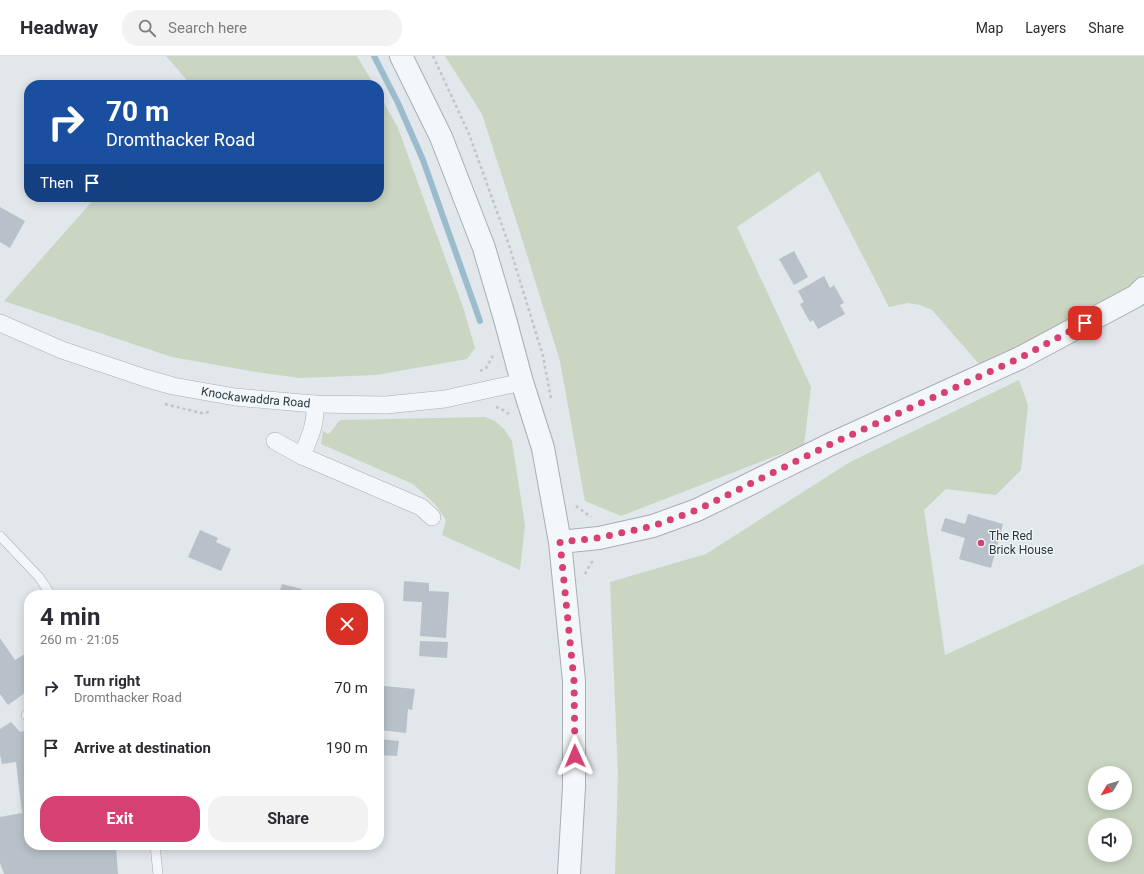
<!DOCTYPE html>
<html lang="en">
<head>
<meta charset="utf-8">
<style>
	:root { --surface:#fff; --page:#f2f2f3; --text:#2b2b33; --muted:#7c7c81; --line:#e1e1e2; --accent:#d64073 }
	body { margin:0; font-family:Roboto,sans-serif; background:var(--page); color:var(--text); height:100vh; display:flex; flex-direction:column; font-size:15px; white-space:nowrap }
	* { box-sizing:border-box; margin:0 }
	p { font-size:13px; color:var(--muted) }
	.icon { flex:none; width:22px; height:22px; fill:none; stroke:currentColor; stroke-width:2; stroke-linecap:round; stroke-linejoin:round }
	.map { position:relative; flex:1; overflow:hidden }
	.sheet { position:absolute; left:24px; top:534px; width:360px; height:260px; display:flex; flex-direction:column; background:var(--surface); border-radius:16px; box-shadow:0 2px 10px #0003 }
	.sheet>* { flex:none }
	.hud { position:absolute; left:24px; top:24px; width:360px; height:122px; border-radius:16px; box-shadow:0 2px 10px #0003; background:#1a4fa0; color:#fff; overflow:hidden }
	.needle { width:26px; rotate:232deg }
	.tools { position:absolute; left:1088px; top:710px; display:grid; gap:8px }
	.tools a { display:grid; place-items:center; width:44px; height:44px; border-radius:50%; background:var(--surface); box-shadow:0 2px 10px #0003; font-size:20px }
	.pin { position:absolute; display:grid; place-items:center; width:34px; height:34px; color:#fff; margin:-17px; border-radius:8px; box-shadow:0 2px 6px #0006 }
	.me { position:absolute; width:44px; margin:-22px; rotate:359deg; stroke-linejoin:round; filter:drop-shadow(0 0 3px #0008) }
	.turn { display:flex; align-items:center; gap:14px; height:84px; padding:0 16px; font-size:18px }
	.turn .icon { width:52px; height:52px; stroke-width:2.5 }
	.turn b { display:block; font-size:28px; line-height:34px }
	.then { display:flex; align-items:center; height:38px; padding:0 16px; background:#0003; gap:8px; font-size:15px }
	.round { display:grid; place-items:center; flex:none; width:42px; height:42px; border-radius:16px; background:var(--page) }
	.overview { display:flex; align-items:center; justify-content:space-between; height:68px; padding:0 16px }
	h1 { font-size:24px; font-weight:700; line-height:30px }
	.action { display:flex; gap:8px; margin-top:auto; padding:8px 16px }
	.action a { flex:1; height:46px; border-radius:16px; background:var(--accent); color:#fff; font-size:16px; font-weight:700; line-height:46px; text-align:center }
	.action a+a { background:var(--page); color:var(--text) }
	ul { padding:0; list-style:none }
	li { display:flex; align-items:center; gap:12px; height:60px; padding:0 16px }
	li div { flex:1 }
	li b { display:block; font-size:15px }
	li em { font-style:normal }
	header { display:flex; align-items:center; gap:24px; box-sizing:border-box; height:56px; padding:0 20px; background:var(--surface); border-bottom:1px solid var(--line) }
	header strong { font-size:19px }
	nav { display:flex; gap:22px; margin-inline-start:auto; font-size:14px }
	.search { width:280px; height:36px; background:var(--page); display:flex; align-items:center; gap:10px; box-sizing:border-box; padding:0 14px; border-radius:16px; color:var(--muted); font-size:15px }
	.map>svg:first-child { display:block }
	.green { fill:#cad5c2; fill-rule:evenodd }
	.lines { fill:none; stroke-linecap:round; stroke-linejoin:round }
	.stream { stroke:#9abccd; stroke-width:6 }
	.building { fill:#b8c1c9 }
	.service-casing { stroke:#a6afb6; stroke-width:10 }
	.minor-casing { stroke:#a6afb6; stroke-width:18 }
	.tertiary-casing { stroke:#a6afb6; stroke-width:24 }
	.path { stroke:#bfc5ca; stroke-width:2.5; stroke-dasharray:3 3; stroke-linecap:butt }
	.service { stroke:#f4f7f9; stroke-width:9 }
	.minor { stroke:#f4f7f9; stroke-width:17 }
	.tertiary { stroke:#f4f7f9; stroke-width:22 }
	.route { stroke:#d64073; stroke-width:7; stroke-dasharray:0 12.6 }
	.poi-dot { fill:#d64073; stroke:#f1f5f8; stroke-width:1.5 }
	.labels { text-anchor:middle; stroke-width:3; stroke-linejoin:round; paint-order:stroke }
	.street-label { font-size:12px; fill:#283744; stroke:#f1f5f8 }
	.poi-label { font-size:12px; fill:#283744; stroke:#f1f5f8; text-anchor:start }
</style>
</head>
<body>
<header>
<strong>Headway</strong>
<div class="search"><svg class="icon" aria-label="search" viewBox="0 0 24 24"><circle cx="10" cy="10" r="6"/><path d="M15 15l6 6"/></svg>Search here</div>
<nav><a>Map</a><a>Layers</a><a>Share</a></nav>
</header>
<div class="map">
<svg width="1144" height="818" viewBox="0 0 1144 818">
	<rect width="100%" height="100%" fill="#e1e7eb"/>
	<!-- green -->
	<path class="green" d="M166 0H357L374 29H191Z
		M445 0H1144V218L1117 243 979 308 932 254 920 249 908 247 889 251 819 115 737 171 811 331 804 389 621 460 585 445 560 305 518 170 482 58Z
		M379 38 398 72 463 251 475 292 467 303 376 319 300 322 256 316 172 301 4 245 96 141H379Z
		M1019 324 1028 349 1021 414 996 439 946 433 924 454 945 599 1144 508V818H615L618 718 610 526 706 498 850 406ZM1095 717H1125V747H1095ZM1095 769H1125V799H1095Z
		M485 361 495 365 504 373 512 385 525 469 520 514 442 479 446 464 435 448 413 428 321 388 323 375 328 378C334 375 335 367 341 364Z"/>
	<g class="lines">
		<!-- stream -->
		<path class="stream" d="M374 0 398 47 423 104 480 265"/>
	</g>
	<!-- building -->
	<path class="building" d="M0 151 25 165 10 192 0 186Z
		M794 195 808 221 794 229 779 203Z
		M824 220 830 232 834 229 844 247 840 249 845 258 818 273 813 264 810 266 800 248 804 246 798 235Z
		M968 458 1003 468 991 512 959 503 965 482 941 475 945 462 965 468Z
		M200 474 218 482 216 486 231 493 221 515 188 501Z
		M404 525 429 527V535L449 536 446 582 420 580 422 546 403 545Z
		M282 528 302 533 300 539 279 538Z
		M0 582 15 604 25 598 29 603V634L8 649 0 638Z
		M420 585 448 586 447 602 419 600Z
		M384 630 415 633 412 654 408 653 406 677 380 674Z
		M11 666 20 676 29 674V789H116L118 818H4L0 807V761L22 757 16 706 2 708 0 699V673Z
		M379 683 399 685 397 700 379 699Z"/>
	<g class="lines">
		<defs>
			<path id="service" d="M0 480 39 521 51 539
				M26 659 29 658
				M155 789 158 818"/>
			<g id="minor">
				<path id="s1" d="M0 267 62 294 145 322 173 330 235 341 314 348 386 349 445 343 522 326"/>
				<path d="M275 385 302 400 421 451 432 461"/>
				<path d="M302 400C308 384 318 366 314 348"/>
			</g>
			<path id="tertiary" d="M401 0 441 81 484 192 505 263 522 326 543 392 560 486 574 625V731L569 818
				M560 486 599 482 653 470 697 454 831 388 1020 302 1136 240 1144 232"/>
		</defs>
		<!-- service casing -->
		<use href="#service" class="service-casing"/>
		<!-- minor casing -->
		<use href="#minor" class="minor-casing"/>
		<!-- tertiary casing -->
		<use href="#tertiary" class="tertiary-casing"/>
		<!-- path -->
		<path class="path" d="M433 0 469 78 509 189 543 300 551 343
			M480 315 486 312 493 300
			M165 348 201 357 209 356
			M496 351 503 354 509 358
			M576 450 591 461
			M585 518 591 507 595 504"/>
		<!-- service -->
		<use href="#service" class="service"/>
		<!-- minor -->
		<use href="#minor" class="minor"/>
		<!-- tertiary -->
		<use href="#tertiary" class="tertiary"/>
	</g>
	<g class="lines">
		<!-- route -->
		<path class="route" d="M575 700 574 625 560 486 598 482 653 470 697 454 831 388 1020 302 1085 267"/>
	</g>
	<!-- markers -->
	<circle class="poi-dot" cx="981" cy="487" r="4"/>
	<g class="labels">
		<!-- street labels -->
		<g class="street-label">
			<text dy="4" stroke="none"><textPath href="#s1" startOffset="268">Knockawaddra Road</textPath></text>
		</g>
		<!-- poi labels -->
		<g class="poi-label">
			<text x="989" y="484">The Red<tspan x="989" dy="14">Brick House</tspan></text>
		</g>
	</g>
</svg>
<div class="tools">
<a><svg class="needle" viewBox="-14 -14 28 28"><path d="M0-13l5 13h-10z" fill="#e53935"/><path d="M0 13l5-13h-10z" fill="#7c7c81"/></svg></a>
<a><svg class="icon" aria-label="sound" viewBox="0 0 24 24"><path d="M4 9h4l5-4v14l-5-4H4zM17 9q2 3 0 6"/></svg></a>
</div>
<div class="pin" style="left:1085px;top:267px;background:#d93025"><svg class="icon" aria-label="arrive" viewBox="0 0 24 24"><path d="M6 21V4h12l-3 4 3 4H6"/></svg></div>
<svg class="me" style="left:575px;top:700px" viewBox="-20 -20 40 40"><path d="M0-17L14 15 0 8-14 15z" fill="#d64073" stroke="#fff" stroke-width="4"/></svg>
<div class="hud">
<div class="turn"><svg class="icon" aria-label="right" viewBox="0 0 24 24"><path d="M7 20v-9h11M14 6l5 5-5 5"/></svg><div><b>70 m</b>Dromthacker Road</div></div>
<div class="then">Then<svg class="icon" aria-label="arrive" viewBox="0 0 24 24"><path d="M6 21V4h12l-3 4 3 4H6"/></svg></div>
</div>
<section class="sheet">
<div class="overview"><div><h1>4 min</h1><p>260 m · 21:05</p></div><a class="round" style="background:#d93025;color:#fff"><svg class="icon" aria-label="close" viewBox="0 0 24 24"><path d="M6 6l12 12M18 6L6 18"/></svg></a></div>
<ul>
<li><svg class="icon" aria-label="right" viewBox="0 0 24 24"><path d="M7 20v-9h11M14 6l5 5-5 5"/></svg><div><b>Turn right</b><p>Dromthacker Road</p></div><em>70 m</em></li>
<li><svg class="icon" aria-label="arrive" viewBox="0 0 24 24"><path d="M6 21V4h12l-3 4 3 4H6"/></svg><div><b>Arrive at destination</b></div><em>190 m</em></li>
</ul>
<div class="action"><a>Exit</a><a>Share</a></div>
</section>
</div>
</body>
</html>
